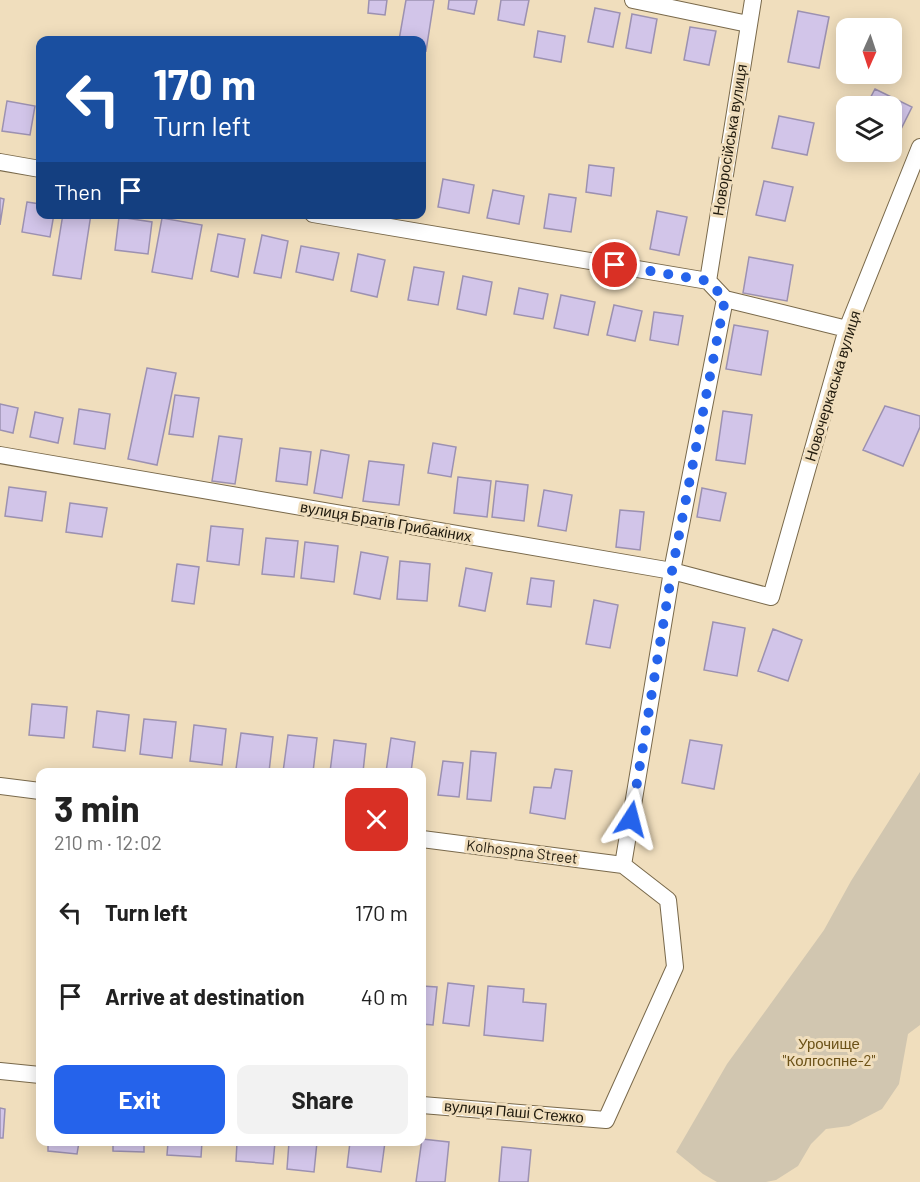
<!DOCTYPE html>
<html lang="en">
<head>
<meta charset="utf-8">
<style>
	:root { --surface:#fff; --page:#f2f2f2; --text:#222; --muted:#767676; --accent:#2563eb }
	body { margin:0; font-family:Barlow,sans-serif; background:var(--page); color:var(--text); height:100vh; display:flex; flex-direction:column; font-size:22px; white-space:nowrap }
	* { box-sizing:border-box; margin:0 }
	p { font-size:20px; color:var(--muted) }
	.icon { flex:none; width:33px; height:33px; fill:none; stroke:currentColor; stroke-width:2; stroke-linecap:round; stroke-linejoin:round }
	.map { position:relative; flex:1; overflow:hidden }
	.side { position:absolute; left:36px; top:768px; width:390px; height:378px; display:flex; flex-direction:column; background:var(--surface); border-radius:12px; box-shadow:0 3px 15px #0003 }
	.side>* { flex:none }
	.guide { position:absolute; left:36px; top:36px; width:390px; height:183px; border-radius:12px; box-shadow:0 3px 15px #0003; background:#1a4fa0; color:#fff; overflow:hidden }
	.needle { width:39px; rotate:183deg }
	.controls { position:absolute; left:836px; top:18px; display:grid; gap:12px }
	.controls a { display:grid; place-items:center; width:66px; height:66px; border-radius:12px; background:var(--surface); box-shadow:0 3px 15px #0003; font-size:30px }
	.pin { position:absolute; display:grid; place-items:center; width:51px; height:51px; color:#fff; margin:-26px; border:3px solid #fff; border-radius:50%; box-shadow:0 2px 6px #0007 }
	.me { position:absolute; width:66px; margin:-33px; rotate:9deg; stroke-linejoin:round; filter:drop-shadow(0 0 4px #0008) }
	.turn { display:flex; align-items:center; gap:21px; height:126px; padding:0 18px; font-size:27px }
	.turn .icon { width:78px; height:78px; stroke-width:2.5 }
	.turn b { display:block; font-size:42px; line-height:51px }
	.then { display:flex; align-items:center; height:57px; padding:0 18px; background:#0003; gap:12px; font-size:22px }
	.round { display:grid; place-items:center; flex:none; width:63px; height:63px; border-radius:12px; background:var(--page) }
	.summary { display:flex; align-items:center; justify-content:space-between; height:102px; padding:0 18px }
	h1 { font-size:36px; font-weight:700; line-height:45px }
	.action { display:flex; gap:12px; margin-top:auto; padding:12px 18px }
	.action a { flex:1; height:69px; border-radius:12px; background:var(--accent); color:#fff; font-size:24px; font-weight:700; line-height:69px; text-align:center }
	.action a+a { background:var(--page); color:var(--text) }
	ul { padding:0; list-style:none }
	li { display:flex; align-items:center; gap:18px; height:84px; padding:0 18px }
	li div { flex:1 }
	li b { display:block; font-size:22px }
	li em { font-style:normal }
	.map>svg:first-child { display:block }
	.green { fill:#d1c6b0 }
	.building { fill:#d2c5e9; stroke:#9c91b1; stroke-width:1.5 }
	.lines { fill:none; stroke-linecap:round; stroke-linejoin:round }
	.minor-casing { stroke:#79694b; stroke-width:18 }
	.minor { stroke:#fff; stroke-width:16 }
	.route { stroke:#2563eb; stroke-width:10; stroke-dasharray:0 18 }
	.labels { text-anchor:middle; stroke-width:6; stroke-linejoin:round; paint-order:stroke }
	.street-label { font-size:15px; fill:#201a0d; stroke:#f0debd }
	.park-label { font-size:15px; fill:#6c5218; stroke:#f0debd }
</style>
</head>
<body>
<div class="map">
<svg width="920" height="1182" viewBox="0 0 920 1182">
	<rect width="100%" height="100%" fill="#f0debd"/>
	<!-- green -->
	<path class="green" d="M920 772V1025L908 1034 899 1084 882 1109 849 1126 826 1129 811 1144 798 1166 776 1180 766 1182H717L703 1174 676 1152 727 1064 824 930 851 881Z"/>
	<!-- building -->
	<path class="building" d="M369 0H387L385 15 368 13Z
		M406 0H434L426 51 422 50V40H399Z
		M449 0H477L474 14 448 9Z
		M501 0H529L524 25 498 20Z
		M595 8 620 13 613 47 588 42Z
		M798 11 829 17 819 68 788 62Z
		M632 14 657 19 651 53 626 48Z
		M690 27 716 31 709 65 684 60Z
		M538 31 565 36 561 62 534 57Z
		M875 89 912 107 896 139 891 137V106H866Z
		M7 101 35 106 30 135 2 131Z
		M779 116 814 123 807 155 772 148Z
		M589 165 614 168 611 196 586 192Z
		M443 179 474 185 469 213 438 207Z
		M764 181 793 187 785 221 756 215Z
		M493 190 524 196 519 224 487 218Z
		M549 194 576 198 571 232 544 228Z
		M0 198 4 199 0 225Z
		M27 202 40 204V214H54L50 237 22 232Z
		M657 211 687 217 679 255 650 249Z
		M63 214H91L81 279 53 275Z
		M119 217 152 222 148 254 115 250Z
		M162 218 202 225 192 279 152 272Z
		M218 234 245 239 238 277 211 271Z
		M262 235 288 241 281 278 254 273Z
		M301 246 339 253 333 280 296 272Z
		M358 254 385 260 377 297 351 291Z
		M749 257 793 265 787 301 743 293Z
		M414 267 444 272 438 305 408 300Z
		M463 276 492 282 486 315 457 309Z
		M519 288 548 294 543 319 514 314Z
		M561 295 595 302 588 335 554 328Z
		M614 305 642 311 635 341 607 335Z
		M654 312 683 316 678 345 650 340Z
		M734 325 768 331 761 375 726 369Z
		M147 368 176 373 157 465 128 459Z
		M175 395 199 398 193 437 169 434Z
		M0 404 18 408 13 433 0 430Z
		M885 406 920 416V427L903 466 863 450Z
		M79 409 110 414 105 449 74 444Z
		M723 411 752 415 745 464 716 460Z
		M35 412 63 418 58 443 30 437Z
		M219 436 242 439 235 484 212 481Z
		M433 443 456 447 451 477 428 473Z
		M280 448 311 452 307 485 276 481Z
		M321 450 349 455 342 498 314 493Z
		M369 461 404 465 399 505 363 501Z
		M458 477 491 481 487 517 454 513Z
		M496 481 528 485 524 521 492 517Z
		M9 487 46 492 42 521 5 516Z
		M702 488 726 493 720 521 697 517Z
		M544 490 572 495 566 531 538 526Z
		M70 503 107 508 102 537 66 532Z
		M620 510 644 512 640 550 616 547Z
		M211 526 243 529 239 565 207 561Z
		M266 538 298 541 294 577 262 574Z
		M305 542 338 546 334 582 301 578Z
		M361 552 388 557 380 599 354 594Z
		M400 561 430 564 427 601 397 599Z
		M177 564 199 567 194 604 172 601Z
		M466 568 492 573 485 611 459 606Z
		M531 578 554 581 551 607 527 604Z
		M594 600 618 605 610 648 586 644Z
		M713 622 745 628 737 676 704 670Z
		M773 629 802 640 788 681 758 671Z
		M32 704 67 707 64 738 29 735Z
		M97 711 129 715 125 751 93 747Z
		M144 719 176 722 172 758 140 754Z
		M194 725 226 729 222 765 190 761Z
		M241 733 273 737 269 772 236 769Z
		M288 735 317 738 313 772H283Z
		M391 738 415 742 411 772H386Z
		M334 740 366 744 363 772H330Z
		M690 740 722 745 714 789 682 783Z
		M471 751 496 753 491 801 467 799Z
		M443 761 463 763 459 797 438 795Z
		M555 769 572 771 565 819 530 813 534 787 551 788Z
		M448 983 474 986 469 1026 443 1023Z
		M422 986 437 987 433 1025 422 1024Z
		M488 986 524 989 523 1002 546 1004 543 1041 484 1035Z
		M0 1108 5 1109 3 1138H0Z
		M422 1139 449 1142 445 1182H416Z
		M48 1142H79L77 1154 48 1151Z
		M113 1142H144V1152L113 1151Z
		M168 1142H202L201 1157 167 1155Z
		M237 1142H275L273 1164 236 1161Z
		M289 1142H317L314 1172 287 1169Z
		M350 1142H385L381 1172 347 1167Z
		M502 1147 531 1150 528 1182H499Z"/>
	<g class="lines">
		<defs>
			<path id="minor" d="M633 0 748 24
				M0 162 40 169
				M313 214 708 281 725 299 847 329
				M708 281 753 0
				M0 455 672 571 771 597 847 329 920 147
				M0 786 40 791
				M422 839 623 865
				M0 1071 40 1075
				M422 1105 606 1120 675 967 668 900 623 865 672 571 725 299"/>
		</defs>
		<!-- minor casing -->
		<use href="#minor" class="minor-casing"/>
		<!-- minor -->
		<use href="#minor" class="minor"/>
	</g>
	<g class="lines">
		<!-- route -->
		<path class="route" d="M615 265 708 281 725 299 672 571 631 819"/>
	</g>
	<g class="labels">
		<!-- street labels -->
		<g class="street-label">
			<text transform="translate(730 140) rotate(-81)" y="5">Новоросійська вулиця</text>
			<text transform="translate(833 386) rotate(-73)" y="5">Новочеркаська вулиця</text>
			<text transform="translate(386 522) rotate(10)" y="5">вулиця Братів Грибакіних</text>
			<text transform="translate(522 852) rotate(7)" y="5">Kolhospna Street</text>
			<text transform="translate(514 1112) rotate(5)" y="5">вулиця Паші Стежко</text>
		</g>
		<!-- park labels -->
		<g class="park-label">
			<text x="829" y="1049">Урочище<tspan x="829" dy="17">"Колгоспне-2"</tspan></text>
		</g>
	</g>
</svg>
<div class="controls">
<a><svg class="needle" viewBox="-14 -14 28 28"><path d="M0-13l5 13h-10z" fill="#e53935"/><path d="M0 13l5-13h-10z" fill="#767676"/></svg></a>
<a><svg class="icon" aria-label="layers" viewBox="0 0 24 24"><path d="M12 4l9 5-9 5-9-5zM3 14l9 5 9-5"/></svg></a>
</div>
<div class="pin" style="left:615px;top:265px;background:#d93025"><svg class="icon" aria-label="arrive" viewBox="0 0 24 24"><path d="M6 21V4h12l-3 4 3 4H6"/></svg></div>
<svg class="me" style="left:631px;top:819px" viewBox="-20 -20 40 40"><path d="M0-17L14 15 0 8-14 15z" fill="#2563eb" stroke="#fff" stroke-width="4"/></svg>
<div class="guide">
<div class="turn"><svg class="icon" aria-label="left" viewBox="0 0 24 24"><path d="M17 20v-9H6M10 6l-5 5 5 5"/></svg><div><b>170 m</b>Turn left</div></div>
<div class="then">Then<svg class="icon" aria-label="arrive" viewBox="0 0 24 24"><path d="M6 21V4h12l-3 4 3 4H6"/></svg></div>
</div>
<section class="side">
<div class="summary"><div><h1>3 min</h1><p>210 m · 12:02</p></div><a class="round" style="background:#d93025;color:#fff"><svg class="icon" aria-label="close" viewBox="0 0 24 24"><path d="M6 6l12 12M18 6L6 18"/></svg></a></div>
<ul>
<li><svg class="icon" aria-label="left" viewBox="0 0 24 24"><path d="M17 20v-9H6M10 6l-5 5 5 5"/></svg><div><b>Turn left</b></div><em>170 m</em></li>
<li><svg class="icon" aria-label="arrive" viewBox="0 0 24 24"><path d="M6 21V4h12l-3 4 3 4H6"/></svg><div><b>Arrive at destination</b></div><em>40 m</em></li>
</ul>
<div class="action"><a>Exit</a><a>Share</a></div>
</section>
</div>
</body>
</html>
